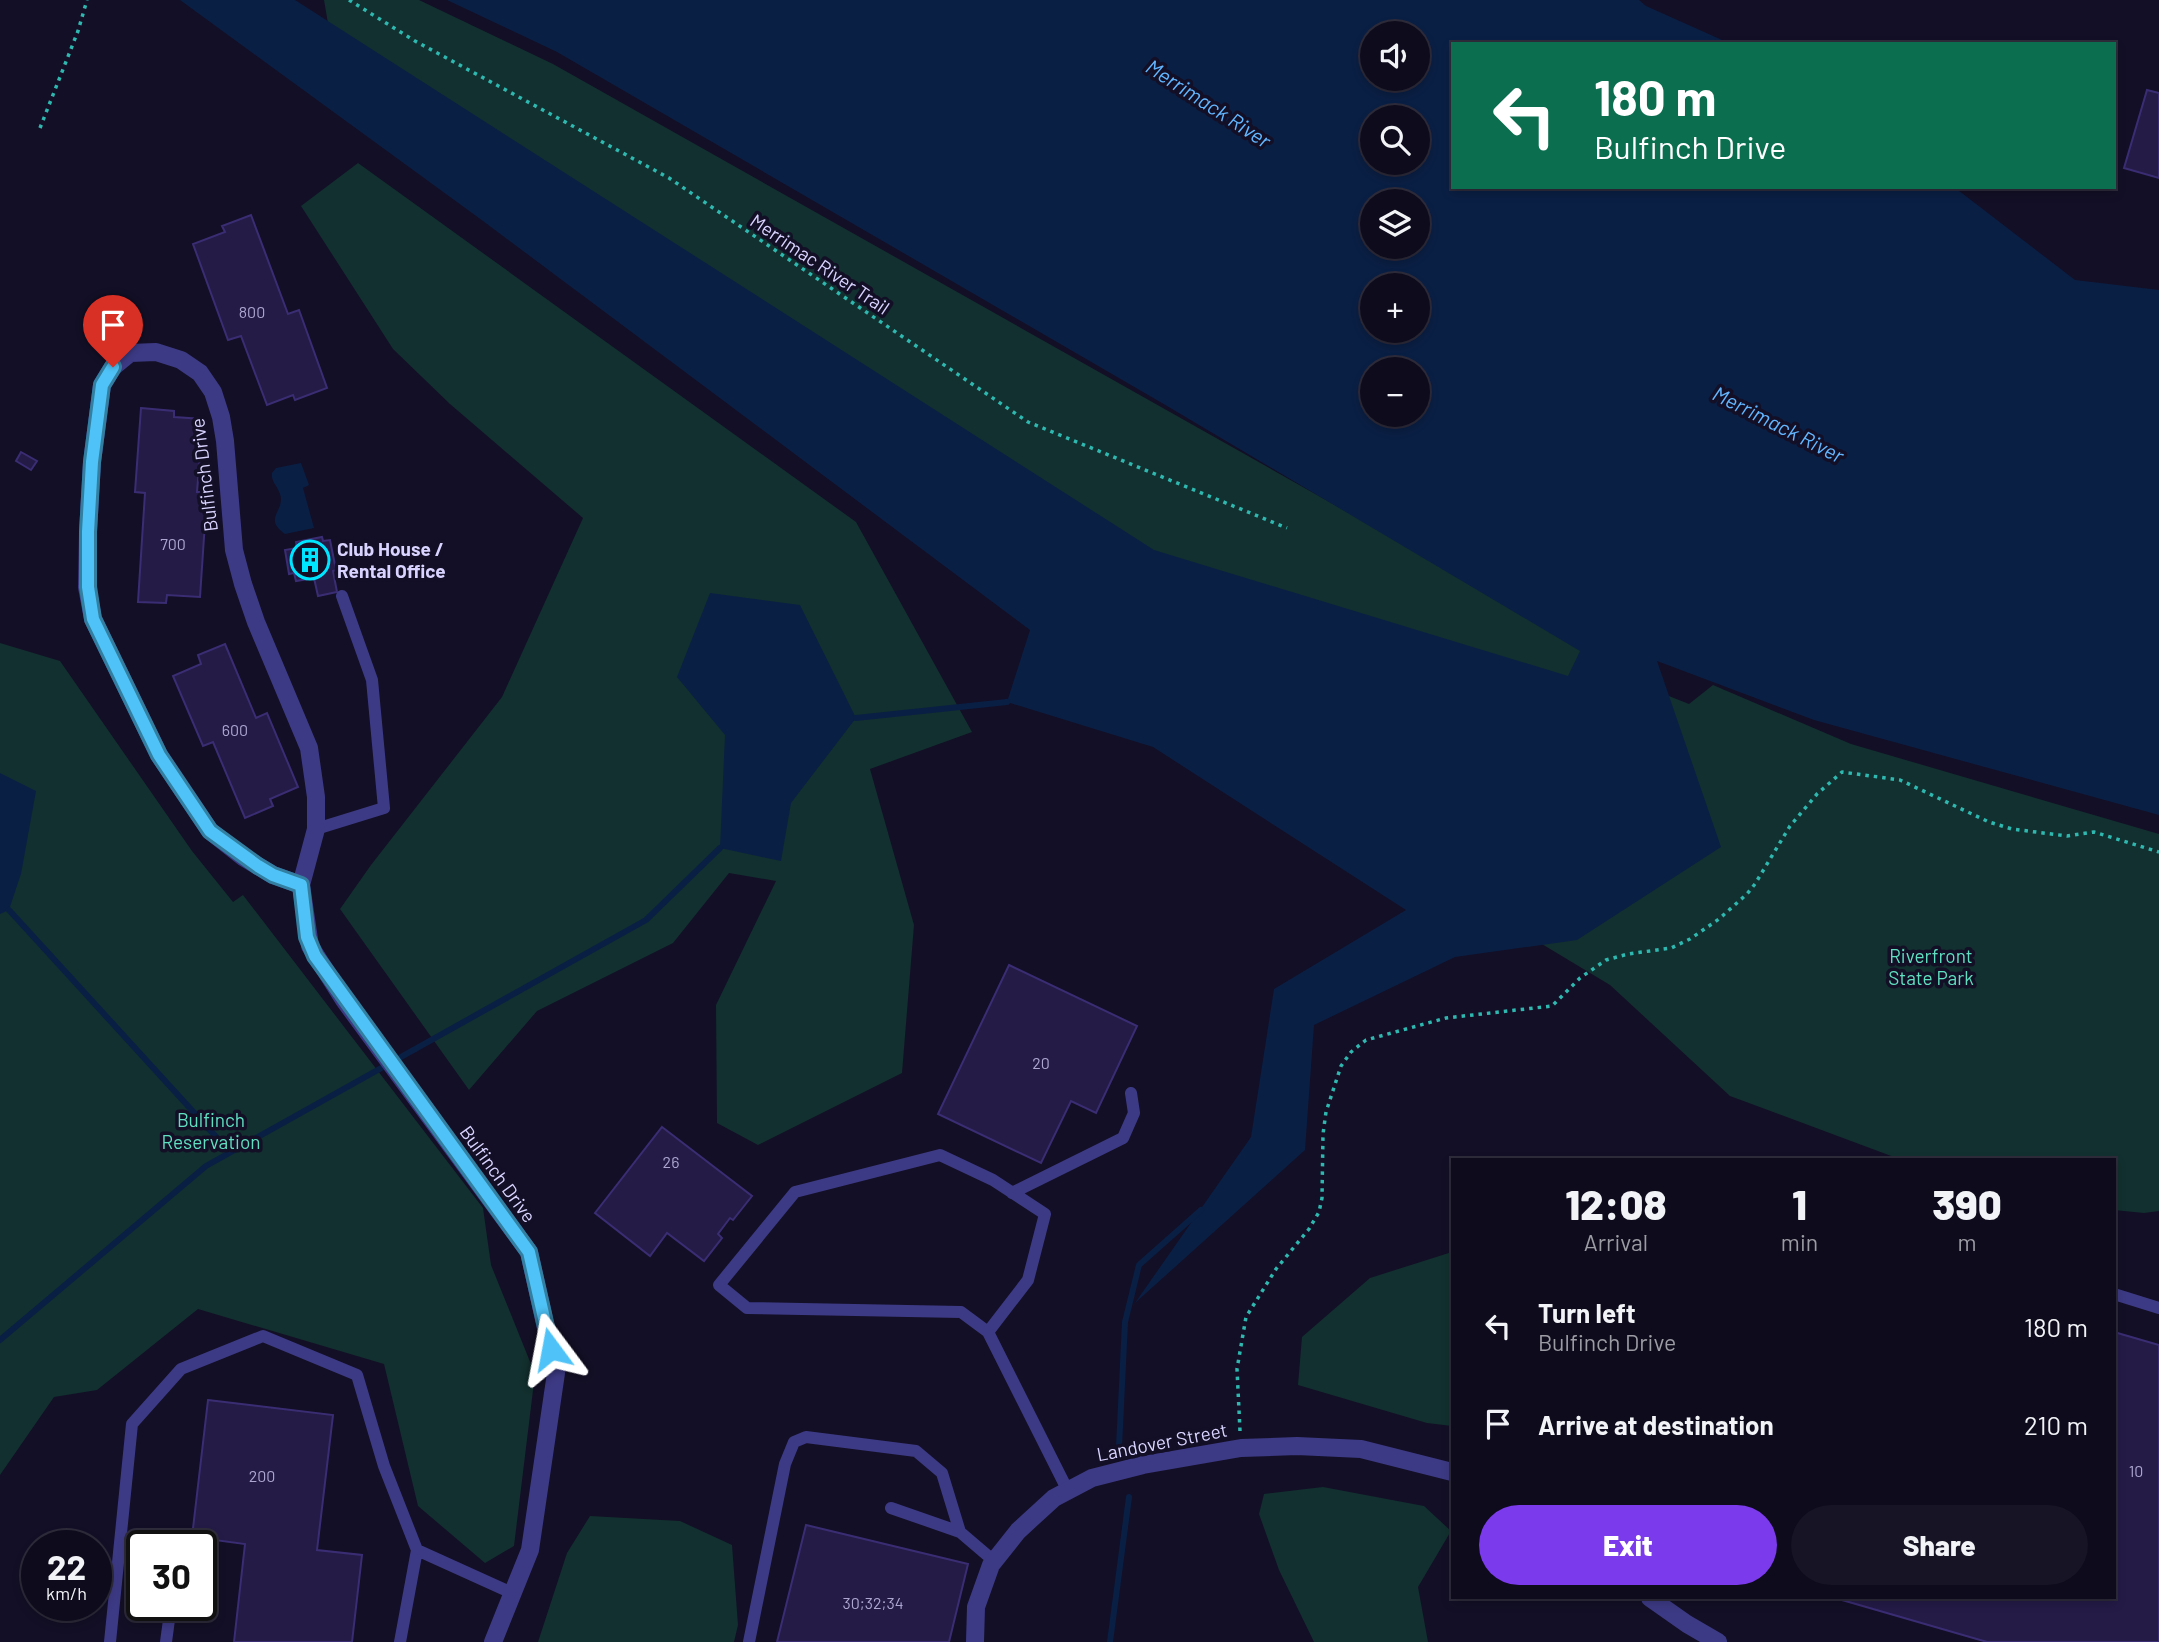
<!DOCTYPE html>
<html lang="en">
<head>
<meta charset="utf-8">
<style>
	:root { --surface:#0e0b1c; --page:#171425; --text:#f1f3f6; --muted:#9b9ba3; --line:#2e2b3b; --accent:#7c3aed }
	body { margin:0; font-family:Barlow,sans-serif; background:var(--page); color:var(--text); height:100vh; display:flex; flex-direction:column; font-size:26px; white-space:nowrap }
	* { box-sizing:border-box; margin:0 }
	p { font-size:23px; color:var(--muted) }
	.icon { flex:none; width:38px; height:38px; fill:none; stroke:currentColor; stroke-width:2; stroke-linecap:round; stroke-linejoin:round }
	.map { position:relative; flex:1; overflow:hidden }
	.drawer { position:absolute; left:1451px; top:1158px; width:665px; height:441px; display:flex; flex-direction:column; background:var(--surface); border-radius:0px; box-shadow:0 4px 10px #0003,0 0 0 2px var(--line) }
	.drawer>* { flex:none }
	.hud { position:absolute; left:1451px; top:42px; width:665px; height:147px; border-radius:0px; box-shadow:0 4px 10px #0003,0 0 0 2px var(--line); background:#0b6e4f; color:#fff; overflow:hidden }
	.fabs { position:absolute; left:1360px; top:21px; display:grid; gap:14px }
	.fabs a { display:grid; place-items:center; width:70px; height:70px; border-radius:50%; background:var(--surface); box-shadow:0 4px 10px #0003,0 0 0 2px var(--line); font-size:35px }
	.speed { position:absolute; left:21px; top:1530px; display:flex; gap:14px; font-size:35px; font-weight:700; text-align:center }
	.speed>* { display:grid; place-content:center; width:91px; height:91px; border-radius:50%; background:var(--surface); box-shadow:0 4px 10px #0003,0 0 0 2px var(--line); line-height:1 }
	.speed small { font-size:18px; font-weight:400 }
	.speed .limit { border:4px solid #111; border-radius:10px; background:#fff; color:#111 }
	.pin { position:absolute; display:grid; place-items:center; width:60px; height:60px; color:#fff; margin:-72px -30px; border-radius:50% 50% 50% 0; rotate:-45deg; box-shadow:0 0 7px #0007 }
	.pin .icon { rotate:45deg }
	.me { position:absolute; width:77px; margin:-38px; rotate:347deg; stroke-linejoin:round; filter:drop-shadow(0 0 5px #0008) }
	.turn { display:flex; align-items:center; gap:24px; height:147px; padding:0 28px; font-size:32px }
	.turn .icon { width:91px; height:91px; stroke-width:2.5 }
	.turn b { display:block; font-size:49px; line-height:60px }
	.eta { display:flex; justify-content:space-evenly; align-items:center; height:119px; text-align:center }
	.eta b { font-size:42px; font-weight:800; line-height:49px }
	.primary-button { display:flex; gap:14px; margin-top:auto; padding:14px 28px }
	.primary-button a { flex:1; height:80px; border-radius:42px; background:var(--accent); color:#fff; font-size:28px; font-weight:800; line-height:80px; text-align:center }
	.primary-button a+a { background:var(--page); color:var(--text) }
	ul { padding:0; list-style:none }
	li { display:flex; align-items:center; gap:21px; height:98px; padding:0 28px }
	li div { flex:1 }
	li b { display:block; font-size:26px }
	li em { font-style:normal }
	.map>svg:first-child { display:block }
	.green { fill:#12302f }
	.water { fill:#0a1f44; fill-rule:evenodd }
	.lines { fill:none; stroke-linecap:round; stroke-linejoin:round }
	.stream { stroke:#0a1f44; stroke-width:6 }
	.building { fill:#241b47; stroke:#3b2d73; stroke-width:2 }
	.path { stroke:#2fb8b0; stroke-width:3.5; stroke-dasharray:3.5 5; stroke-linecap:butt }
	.lane { stroke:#3d3a85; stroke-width:12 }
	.street { stroke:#3d3a85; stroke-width:18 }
	.route-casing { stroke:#337fa1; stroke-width:18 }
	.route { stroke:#4fc3f7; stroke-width:12 }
	.labels { text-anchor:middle; stroke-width:7; stroke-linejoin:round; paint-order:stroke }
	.number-label { font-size:16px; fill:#aca6d1 }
	.street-label { font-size:19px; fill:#d9d4ff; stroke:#130f26 }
	.poi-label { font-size:19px; font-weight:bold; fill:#d9d4ff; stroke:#130f26; text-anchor:start }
	.park-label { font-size:19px; fill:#5fe0c0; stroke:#130f26 }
	.water-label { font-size:21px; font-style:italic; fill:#62b6ff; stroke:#130f26 }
</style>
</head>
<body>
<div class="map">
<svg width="2159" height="1642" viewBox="0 0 2159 1642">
	<rect width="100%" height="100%" fill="#130f26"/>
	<!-- green -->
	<path class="green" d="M324 0H419L553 64 1505 601 1631 681 1689 704 1713 685 1851 744 2159 834V1211L2144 1213 2114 1210V1160H1902L1730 1096 1610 985 1502 920 342 106Z
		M358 163 856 522 972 732 870 769 914 925 902 1073 758 1145 717 1123 716 1005 776 881 729 873 673 943 537 1011 469 1090 340 909 371 865 502 697 583 518 450 404 393 349 301 206Z
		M0 643 60 661 192 851 233 902 243 895 483 1208 491 1265 535 1374 514 1546 485 1563 418 1506 384 1364 198 1309 97 1390 54 1397 0 1475Z
		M1452 1252V1426L1427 1423 1298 1385 1302 1337 1370 1278Z
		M1323 1487 1424 1506 1451 1531 1418 1587 1428 1642H1314L1279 1570 1259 1514 1264 1494Z
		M590 1516 680 1521 732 1545 738 1625 734 1642H538L567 1553Z"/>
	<!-- water -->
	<path class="water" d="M180 0H295L1154 550 1568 676 1580 651 1162 403 557 52 447 0H1639L1646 6 1731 44H1452V187H1954L2075 280 2159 290V815L1814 720 1657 661 1721 847 1577 940 1455 957 1314 1025 1305 1150 1135 1303 1251 1137 1274 989 1406 910 1153 747 1007 702 1030 630 483 221ZM1372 33H1418V79H1372ZM1372 117H1418V163H1372ZM1372 201H1418V247H1372ZM1372 285H1418V331H1372ZM1372 369H1418V415H1372Z
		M301 463 309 485 303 488 314 528 285 534C262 518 286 511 280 494 277 485 271 482 272 473L276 468Z
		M710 593 800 605 856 718 791 803 781 861 720 848 725 735 677 677Z
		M0 773 36 791 21 874 9 910 0 914Z"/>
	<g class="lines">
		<!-- stream -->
		<path class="stream" d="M856 718 1007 702
			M9 910 230 1152
			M0 1340 206 1166 646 920 720 848
			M1119 1447 1125 1322 1139 1265 1201 1210
			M1110 1642 1129 1497"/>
	</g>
	<!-- building -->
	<path class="building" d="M2147 90 2159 93V178L2124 168Z
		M251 215 288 314 299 310 327 388 295 400 293 395 267 405 241 336 228 340 193 244 225 232 222 226Z
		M141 408 174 411V417L203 419 197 492H207L200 597 167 595 166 603 138 602 145 493 135 492Z
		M21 452 37 461 31 470 16 461Z
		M322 537 323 541 330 540 336 570 333 571 337 592 318 596 314 578 296 581 294 573 289 574 285 550 297 548 296 542Z
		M225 644 256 718 267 713 298 787 270 799 273 806 245 818 213 742 203 746 173 676 201 664 198 655Z
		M1009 965 1137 1026 1096 1113 1071 1101 1041 1163 938 1114Z
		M662 1127 752 1196 733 1220 730 1218 718 1234 722 1238 704 1261 667 1233 650 1256 595 1213Z
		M2114 1332 2159 1345V1642H1987L1835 1598H2114Z
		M208 1400 333 1415 317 1550 362 1555 352 1642H234L245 1544 192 1537Z
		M806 1525 968 1564 949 1642H777Z"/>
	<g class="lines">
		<!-- path -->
		<path class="path" d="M349 0 415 41 669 178 1028 422 1287 528
			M40 128 78 31 87 0
			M1240 1431 1237 1369 1246 1317 1276 1269 1309 1229 1319 1212 1322 1198 1323 1134 1326 1112 1341 1066 1351 1052 1366 1040 1446 1018 1552 1006 1580 978 1606 960 1628 954 1671 948 1690 939 1719 919 1747 894 1755 884 1790 826 1817 794 1842 772 1900 780 1989 822 2012 829 2067 836 2094 832 2159 852"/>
		<!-- lane -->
		<path class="lane" d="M316 829 384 808 372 680 342 596
			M1012 1193 1123 1138 1134 1113 1131 1093
			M2114 1294 2159 1308
			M988 1332 961 1312 747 1308 719 1285 795 1192 940 1155 993 1180 1045 1214 1028 1280 988 1332 1068 1491
			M891 1508 960 1532
			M121 1533 142 1561
			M110 1642 132 1424 181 1369 263 1336 357 1375 384 1466 417 1550 512 1593
			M166 1642 171 1605
			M400 1642 417 1550
			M749 1642 785 1464 794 1442 806 1437 916 1451 942 1473 960 1532 994 1561"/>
		<!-- street -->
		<path class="street" d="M301 885 273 875 243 857 210 831 159 755 93 619 87 587 88 532 92 462 102 385 113 367 130 353 156 352 181 360 200 373 213 392 221 417 225 441 234 550 243 584 256 622 309 748 316 797V829L301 885 310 946 344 1000 529 1252 556 1373 530 1550 493 1642
			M1650 1598 1687 1624 1718 1642
			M975 1642 976 1607 991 1565 1018 1531 1054 1498 1092 1478 1143 1465 1241 1448 1297 1446 1361 1449 1452 1472"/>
	</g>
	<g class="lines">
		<defs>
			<path id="route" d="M113 367 102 385 92 462 88 532V587L93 619 159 755 210 831 258 866 273 875 301 885 307 937 315 956 529 1252 551 1349"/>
		</defs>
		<!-- route casing -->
		<use href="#route" class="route-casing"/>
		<!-- route -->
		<use href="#route" class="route"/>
	</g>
	<!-- icons -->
	<defs>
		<symbol id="building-ring" viewBox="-11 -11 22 22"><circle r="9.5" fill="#130f26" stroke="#00e5ff" stroke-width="1.5"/><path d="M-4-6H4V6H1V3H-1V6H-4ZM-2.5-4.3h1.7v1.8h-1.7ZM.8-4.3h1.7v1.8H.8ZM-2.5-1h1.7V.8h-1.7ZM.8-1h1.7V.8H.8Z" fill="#00e5ff"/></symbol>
	</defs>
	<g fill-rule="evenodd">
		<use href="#building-ring" x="288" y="538" width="44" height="44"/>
	</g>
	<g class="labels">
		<!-- number labels -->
		<g class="number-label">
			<text x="252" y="318">800</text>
			<text x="173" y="550">700</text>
			<text x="235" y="736">600</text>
			<text x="1041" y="1069">20</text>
			<text x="671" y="1168">26</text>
			<text x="2136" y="1477">10</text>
			<text x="262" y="1482">200</text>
			<text x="873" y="1609">30;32;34</text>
		</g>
		<!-- street labels -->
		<g class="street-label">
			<text transform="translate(820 264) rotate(34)" y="7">Merrimac River Trail</text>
			<text transform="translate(204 475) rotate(-97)" y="7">Bulfinch Drive</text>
			<text transform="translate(498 1174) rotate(54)" y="7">Bulfinch Drive</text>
			<text transform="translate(1162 1442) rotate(-11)" y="7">Landover Street</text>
		</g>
		<!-- poi labels -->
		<g class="poi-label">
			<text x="337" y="556">Club House /<tspan x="337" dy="22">Rental Office</tspan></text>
		</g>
		<!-- park labels -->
		<g class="park-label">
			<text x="1931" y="963">Riverfront<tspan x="1931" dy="22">State Park</tspan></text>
			<text x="211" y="1127">Bulfinch<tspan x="211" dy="22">Reservation</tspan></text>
		</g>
		<!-- water labels -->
		<g class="water-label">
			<text transform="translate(1208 104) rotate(33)" y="7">Merrimack River</text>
			<text transform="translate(1778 425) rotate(27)" y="7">Merrimack River</text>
		</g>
	</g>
</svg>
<div class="fabs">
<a><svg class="icon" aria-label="sound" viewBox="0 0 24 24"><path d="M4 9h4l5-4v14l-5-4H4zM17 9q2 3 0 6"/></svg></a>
<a><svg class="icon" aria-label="search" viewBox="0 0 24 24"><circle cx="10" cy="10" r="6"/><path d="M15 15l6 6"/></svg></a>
<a><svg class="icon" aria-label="layers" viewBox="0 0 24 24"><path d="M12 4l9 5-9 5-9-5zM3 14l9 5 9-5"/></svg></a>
<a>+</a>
<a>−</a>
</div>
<div class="speed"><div>22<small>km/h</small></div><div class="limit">30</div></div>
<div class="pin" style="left:113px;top:367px;background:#d93025"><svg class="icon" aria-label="arrive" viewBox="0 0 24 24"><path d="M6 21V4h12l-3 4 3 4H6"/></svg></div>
<svg class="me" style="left:551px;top:1349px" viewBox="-20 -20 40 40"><path d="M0-17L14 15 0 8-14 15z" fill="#4fc3f7" stroke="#fff" stroke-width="4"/></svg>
<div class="hud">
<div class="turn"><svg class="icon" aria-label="left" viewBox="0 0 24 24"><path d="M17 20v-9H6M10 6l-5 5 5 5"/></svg><div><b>180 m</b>Bulfinch Drive</div></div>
</div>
<section class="drawer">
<div class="eta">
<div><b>12:08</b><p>Arrival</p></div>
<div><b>1</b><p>min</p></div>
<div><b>390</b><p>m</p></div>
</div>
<ul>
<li><svg class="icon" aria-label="left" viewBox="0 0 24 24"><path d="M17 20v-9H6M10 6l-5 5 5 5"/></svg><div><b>Turn left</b><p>Bulfinch Drive</p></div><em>180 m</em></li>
<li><svg class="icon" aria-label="arrive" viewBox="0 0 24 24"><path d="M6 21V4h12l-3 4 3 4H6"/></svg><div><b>Arrive at destination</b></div><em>210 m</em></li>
</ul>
<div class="primary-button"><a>Exit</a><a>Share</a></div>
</section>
</div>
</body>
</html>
